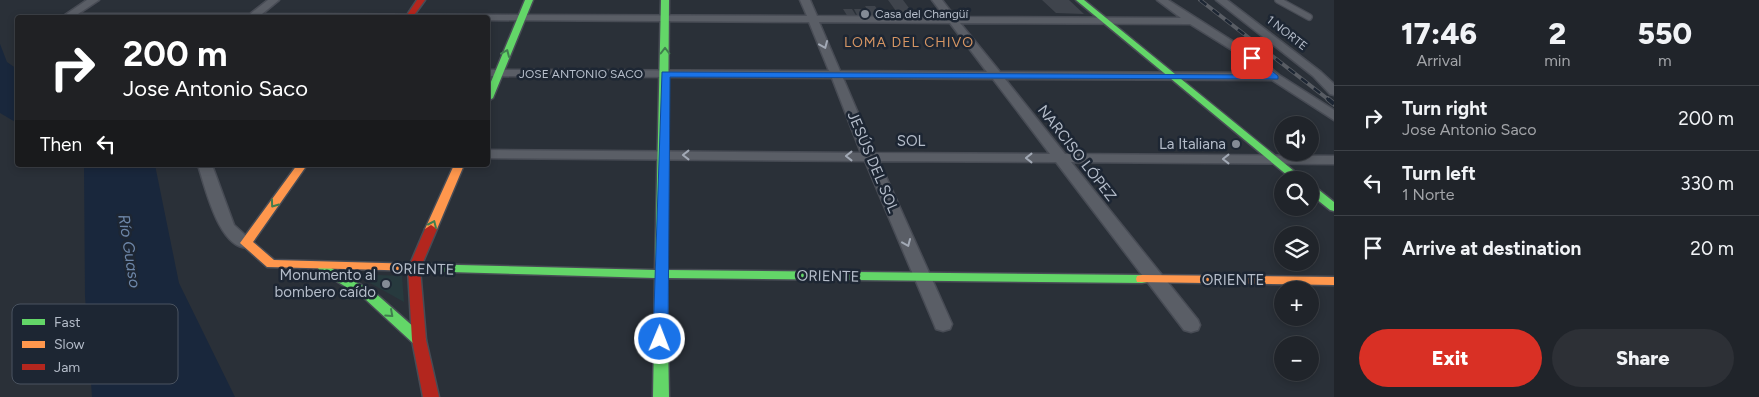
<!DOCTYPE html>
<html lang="en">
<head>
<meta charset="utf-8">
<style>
	:root { --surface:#20242a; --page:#2d3036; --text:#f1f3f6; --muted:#a2a4a8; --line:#3d4147; --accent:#d93025 }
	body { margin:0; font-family:Figtree,sans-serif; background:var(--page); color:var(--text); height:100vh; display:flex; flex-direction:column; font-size:19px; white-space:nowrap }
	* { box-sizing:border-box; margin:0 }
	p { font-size:16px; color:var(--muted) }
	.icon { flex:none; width:28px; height:28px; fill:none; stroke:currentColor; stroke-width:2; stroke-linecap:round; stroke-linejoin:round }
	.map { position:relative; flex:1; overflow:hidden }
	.details { display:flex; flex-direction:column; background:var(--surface); width:425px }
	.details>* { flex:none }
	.banner { position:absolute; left:15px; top:15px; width:475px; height:152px; border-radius:5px; box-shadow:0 2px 8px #0003,0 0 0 1px var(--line); background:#202124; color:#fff; overflow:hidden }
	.tools { position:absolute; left:1274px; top:116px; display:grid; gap:10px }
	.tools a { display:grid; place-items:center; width:45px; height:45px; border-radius:50%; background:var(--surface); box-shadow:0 2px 8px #0003,0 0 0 1px var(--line); font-size:25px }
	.pin { position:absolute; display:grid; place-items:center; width:42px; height:42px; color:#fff; margin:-21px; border-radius:10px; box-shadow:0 2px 8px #0006 }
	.me { position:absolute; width:55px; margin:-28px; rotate:1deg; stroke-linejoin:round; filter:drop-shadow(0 0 4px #0008) }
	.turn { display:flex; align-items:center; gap:18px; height:105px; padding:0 25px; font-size:22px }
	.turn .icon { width:65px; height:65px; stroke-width:2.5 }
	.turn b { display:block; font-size:35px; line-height:42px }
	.then { display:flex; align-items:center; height:48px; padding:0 25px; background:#0003; gap:10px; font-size:19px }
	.eta { display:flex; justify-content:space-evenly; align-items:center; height:85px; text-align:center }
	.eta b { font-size:30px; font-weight:800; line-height:35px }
	.button { display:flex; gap:10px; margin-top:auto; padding:10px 25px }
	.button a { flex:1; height:58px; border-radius:30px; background:var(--accent); color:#fff; font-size:20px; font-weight:800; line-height:58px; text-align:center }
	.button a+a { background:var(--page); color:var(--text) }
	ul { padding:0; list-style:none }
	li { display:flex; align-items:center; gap:15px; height:65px; padding:0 25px; border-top:1px solid var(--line) }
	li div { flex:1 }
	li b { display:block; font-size:19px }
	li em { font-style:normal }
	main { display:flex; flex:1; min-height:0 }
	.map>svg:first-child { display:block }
	.green { fill:#273a3e }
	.water { fill:#19273c }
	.building { fill:#3f444c }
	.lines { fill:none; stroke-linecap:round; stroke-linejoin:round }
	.lane-casing { stroke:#484c55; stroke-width:8 }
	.street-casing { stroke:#484c55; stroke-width:3 }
	.fast-casing { stroke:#484c55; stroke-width:3 }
	.slow-casing { stroke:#484c55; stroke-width:3 }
	.jam-casing { stroke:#484c55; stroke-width:3 }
	.lane { stroke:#5a5e66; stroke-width:5.5 }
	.street { fill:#5a5e66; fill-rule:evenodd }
	.fast { fill:#63d668; fill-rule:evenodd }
	.slow { fill:#ff974d; fill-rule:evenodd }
	.jam { fill:#b3261e; fill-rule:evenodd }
	.rail-far1-casing { stroke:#595d64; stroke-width:4 }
	.rail-casing { stroke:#595d64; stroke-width:5.5 }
	.rail-far1 { stroke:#1d2633; stroke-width:2.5; stroke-dasharray:8; stroke-linecap:butt }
	.rail { stroke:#1d2633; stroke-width:4; stroke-dasharray:11; stroke-linecap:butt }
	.oneway { stroke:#a2a9b5 }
	.oneway2 { stroke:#407e4e }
	.route { fill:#1a73e8; stroke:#114b97 }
	.poi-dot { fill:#848b96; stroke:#1d2633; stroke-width:2 }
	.labels { text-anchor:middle; stroke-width:5; stroke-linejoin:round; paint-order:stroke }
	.far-poi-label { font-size:12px; fill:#b4bcc9; stroke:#1d2633; text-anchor:start }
	.far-street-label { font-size:12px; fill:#b4bcc9; stroke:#1d2633 }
	.far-neighbourhood-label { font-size:14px; letter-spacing:1px; fill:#d59563; stroke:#1d2633 }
	.street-label { font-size:15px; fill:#b4bcc9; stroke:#1d2633 }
	.poi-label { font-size:15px; fill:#b4bcc9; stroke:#1d2633; text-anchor:end }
	.water-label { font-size:16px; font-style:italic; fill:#6d86a8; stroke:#1d2633 }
	.key { fill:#1d2633; stroke:#4a5360; stroke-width:1 }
	.key-label { font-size:14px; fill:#b4bcc9 }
</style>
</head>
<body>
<main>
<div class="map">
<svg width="1334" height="397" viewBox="0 0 1334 397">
	<rect width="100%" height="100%" fill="#2a3038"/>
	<!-- green -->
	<path class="green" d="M354 274 402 276 404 302Z"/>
	<!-- water -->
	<path class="water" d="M0 44 7 62 17 69V123L0 113Z
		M84 165H155L179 283 235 397H92L85 296Z"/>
	<!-- building -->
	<path class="building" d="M888 0H903L915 16 858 17 854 9H867L865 6H875L879 12 896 11Z
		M1042 0H1069L1084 14 1056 13Z
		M843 9H852L857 17H848Z"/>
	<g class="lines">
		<defs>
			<path id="lane" d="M1278 0 1309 17"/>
			<path id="street" d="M87 0H99L78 14H250L268 0H279L262 14 807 16 800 0H810L817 16 945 17 932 0H942L955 17 1181 18 1157 0H1168L1256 56 1279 75 1334 110V120L1272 80 1005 79 1065 154 1334 156V164L1071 162 1198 320 1200 325 1198 330 1191 332 1184 330 1056 162 879 161 952 324 950 329 943 331 936 329 934 324 865 161 488 158V150L861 153 832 78 488 76V70L829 71 809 22 488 20V18L62 17ZM819 22 950 23 987 72 840 71ZM960 23 1190 24 1248 60 1264 73 1000 72ZM843 78 993 79 1050 154 875 153Z
				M1216 0H1227L1321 72 1334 84V95L1330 94 1313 76Z
				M198 165H212L234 225 254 243 252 247C220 255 205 186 198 165Z"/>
			<path id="fast" d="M525 0H533L493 98 488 101V89Z
				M661 0H669L667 270 1142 275 1147 276 1148 279 1147 282 1142 283 667 278 669 397H653L655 278 415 271 413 268 415 265 419 264 655 270Z
				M1076 0H1084L1305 180H1293Z
				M1310 185 1314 186 1334 202V211L1330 210 1310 194Z
				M324 264 374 292 424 336 426 340 424 344 419 345 414 344 364 298 320 271 318 268 320 265Z"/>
			<path id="slow" d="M297 165H307L253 242 274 260 419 264 423 265 425 268 423 271 267 267 240 243Z
				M454 165H464L437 229 431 233 427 232 425 229Z
				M1142 275 1334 277V285L1137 282 1136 279 1137 276Z"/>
			<path id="jam" d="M417 0H425L412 18H405Z
				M431 225 437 229 420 269 426 340 439 397H423L412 340 408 269 425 229Z"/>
		</defs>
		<!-- lane casing -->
		<use href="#lane" class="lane-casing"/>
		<!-- street casing -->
		<use href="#street" class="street-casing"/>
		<!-- fast casing -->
		<use href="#fast" class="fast-casing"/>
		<!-- slow casing -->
		<use href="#slow" class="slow-casing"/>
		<!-- jam casing -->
		<use href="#jam" class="jam-casing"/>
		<!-- lane -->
		<use href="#lane" class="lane"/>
		<!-- street -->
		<use href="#street" class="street"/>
		<!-- fast -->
		<use href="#fast" class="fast"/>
		<!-- slow -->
		<use href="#slow" class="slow"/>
		<!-- jam -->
		<use href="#jam" class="jam"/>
		<defs>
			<path id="rail-far1" d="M1200 0 1329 100"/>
			<path id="rail" d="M1328 99 1334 104"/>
		</defs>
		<!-- rail-far1 casing -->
		<use href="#rail-far1" class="rail-far1-casing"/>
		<!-- rail casing -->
		<use href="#rail" class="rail-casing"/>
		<!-- rail-far1 -->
		<use href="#rail-far1" class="rail-far1"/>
		<!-- rail -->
		<use href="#rail" class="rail"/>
	</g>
	<!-- one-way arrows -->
	<defs><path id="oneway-chevron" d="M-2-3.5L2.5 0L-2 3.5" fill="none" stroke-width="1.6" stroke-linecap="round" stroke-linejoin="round" transform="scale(1.25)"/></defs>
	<g class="oneway">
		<use href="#oneway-chevron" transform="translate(824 45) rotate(67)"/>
		<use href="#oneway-chevron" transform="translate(686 155) rotate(-180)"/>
		<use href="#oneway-chevron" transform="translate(849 156) rotate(-180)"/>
		<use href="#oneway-chevron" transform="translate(1029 158) rotate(-180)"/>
		<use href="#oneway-chevron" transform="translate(1226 159) rotate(-180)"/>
		<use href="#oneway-chevron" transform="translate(907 243) rotate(67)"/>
	</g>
	<g class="oneway2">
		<use href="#oneway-chevron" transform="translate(665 51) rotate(-90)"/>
		<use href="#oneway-chevron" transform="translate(506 53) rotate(-67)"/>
		<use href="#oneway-chevron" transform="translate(274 204) rotate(126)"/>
		<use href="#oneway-chevron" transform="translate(433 224) rotate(-66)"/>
		<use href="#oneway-chevron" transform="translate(390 314) rotate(42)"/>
	</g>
	<!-- route -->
	<path class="route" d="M1249 57H1255L1278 76V79L670 77 668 339 666 342 660 344 655 342 653 339 662 72 1266 75 1249 60Z"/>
	<!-- markers -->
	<g class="poi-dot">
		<circle cx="865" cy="14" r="5"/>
		<circle cx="1236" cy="144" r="5"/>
		<circle cx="386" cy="284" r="5"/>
	</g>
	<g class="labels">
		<!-- far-poi labels -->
		<g class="far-poi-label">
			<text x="875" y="18">Casa del Changüí</text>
		</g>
		<!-- far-street labels -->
		<g class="far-street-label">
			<text transform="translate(1287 33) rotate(38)" y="4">1 NORTE</text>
			<text x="581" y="78">JOSE ANTONIO SACO</text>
		</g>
		<!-- far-neighbourhood labels -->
		<g class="far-neighbourhood-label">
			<text x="909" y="47">LOMA DEL CHIVO</text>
		</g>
		<!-- street labels -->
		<g class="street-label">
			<text x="911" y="146">SOL</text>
			<text transform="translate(1077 153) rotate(52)" y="5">NARCISO LÓPEZ</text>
			<text transform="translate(873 162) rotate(67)" y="5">JESÚS DEL SOL</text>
			<text transform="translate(423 269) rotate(1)" y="5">ORIENTE</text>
			<text transform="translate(828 276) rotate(1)" y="5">ORIENTE</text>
			<text x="1233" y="285">ORIENTE</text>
		</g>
		<!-- poi labels -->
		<g class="poi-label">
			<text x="1226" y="149">La Italiana</text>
			<text x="376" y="280">Monumento al<tspan x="376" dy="17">bombero caído</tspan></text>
		</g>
		<!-- water labels -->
		<g class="water-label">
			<text transform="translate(130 251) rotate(81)" y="6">Río Guaso</text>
		</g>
	</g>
	<!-- legend -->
	<rect x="12" y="304" width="166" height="80" rx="8" class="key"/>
	<rect x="22" y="319" width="23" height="6" fill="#63d668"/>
	<rect x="22" y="341" width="23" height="7" fill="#ff974d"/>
	<rect x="22" y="364" width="23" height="6" fill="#b3261e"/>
	<g class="key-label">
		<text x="54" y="327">Fast</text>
		<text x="54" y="349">Slow</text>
		<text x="54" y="372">Jam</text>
	</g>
</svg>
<div class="tools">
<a><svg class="icon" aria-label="sound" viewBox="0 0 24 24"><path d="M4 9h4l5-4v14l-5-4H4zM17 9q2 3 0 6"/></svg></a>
<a><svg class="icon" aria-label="search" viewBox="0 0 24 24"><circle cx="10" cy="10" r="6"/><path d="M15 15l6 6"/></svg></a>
<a><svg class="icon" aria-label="layers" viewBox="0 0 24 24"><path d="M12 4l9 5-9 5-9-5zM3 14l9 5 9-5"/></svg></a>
<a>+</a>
<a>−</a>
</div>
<div class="pin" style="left:1252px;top:58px;background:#d93025"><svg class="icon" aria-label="arrive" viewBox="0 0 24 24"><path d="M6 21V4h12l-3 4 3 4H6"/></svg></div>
<svg class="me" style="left:660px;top:339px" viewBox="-20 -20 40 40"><circle r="17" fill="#1a73e8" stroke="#fff" stroke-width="3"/><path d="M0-11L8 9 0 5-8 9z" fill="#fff"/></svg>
<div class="banner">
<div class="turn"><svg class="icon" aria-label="right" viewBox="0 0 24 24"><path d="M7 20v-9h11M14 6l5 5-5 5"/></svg><div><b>200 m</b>Jose Antonio Saco</div></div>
<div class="then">Then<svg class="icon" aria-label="left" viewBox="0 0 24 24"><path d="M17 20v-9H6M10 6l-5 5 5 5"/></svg></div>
</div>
</div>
<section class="details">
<div class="eta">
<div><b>17:46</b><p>Arrival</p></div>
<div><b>2</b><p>min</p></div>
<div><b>550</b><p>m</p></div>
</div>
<ul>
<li><svg class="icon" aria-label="right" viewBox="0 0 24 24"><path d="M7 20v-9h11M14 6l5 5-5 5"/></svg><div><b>Turn right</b><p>Jose Antonio Saco</p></div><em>200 m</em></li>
<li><svg class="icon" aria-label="left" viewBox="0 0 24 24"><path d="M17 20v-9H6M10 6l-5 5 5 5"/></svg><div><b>Turn left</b><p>1 Norte</p></div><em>330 m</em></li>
<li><svg class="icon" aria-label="arrive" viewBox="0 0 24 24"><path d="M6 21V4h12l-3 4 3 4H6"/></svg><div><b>Arrive at destination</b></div><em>20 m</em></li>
</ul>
<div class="button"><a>Exit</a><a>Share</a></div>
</section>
</main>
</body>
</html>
